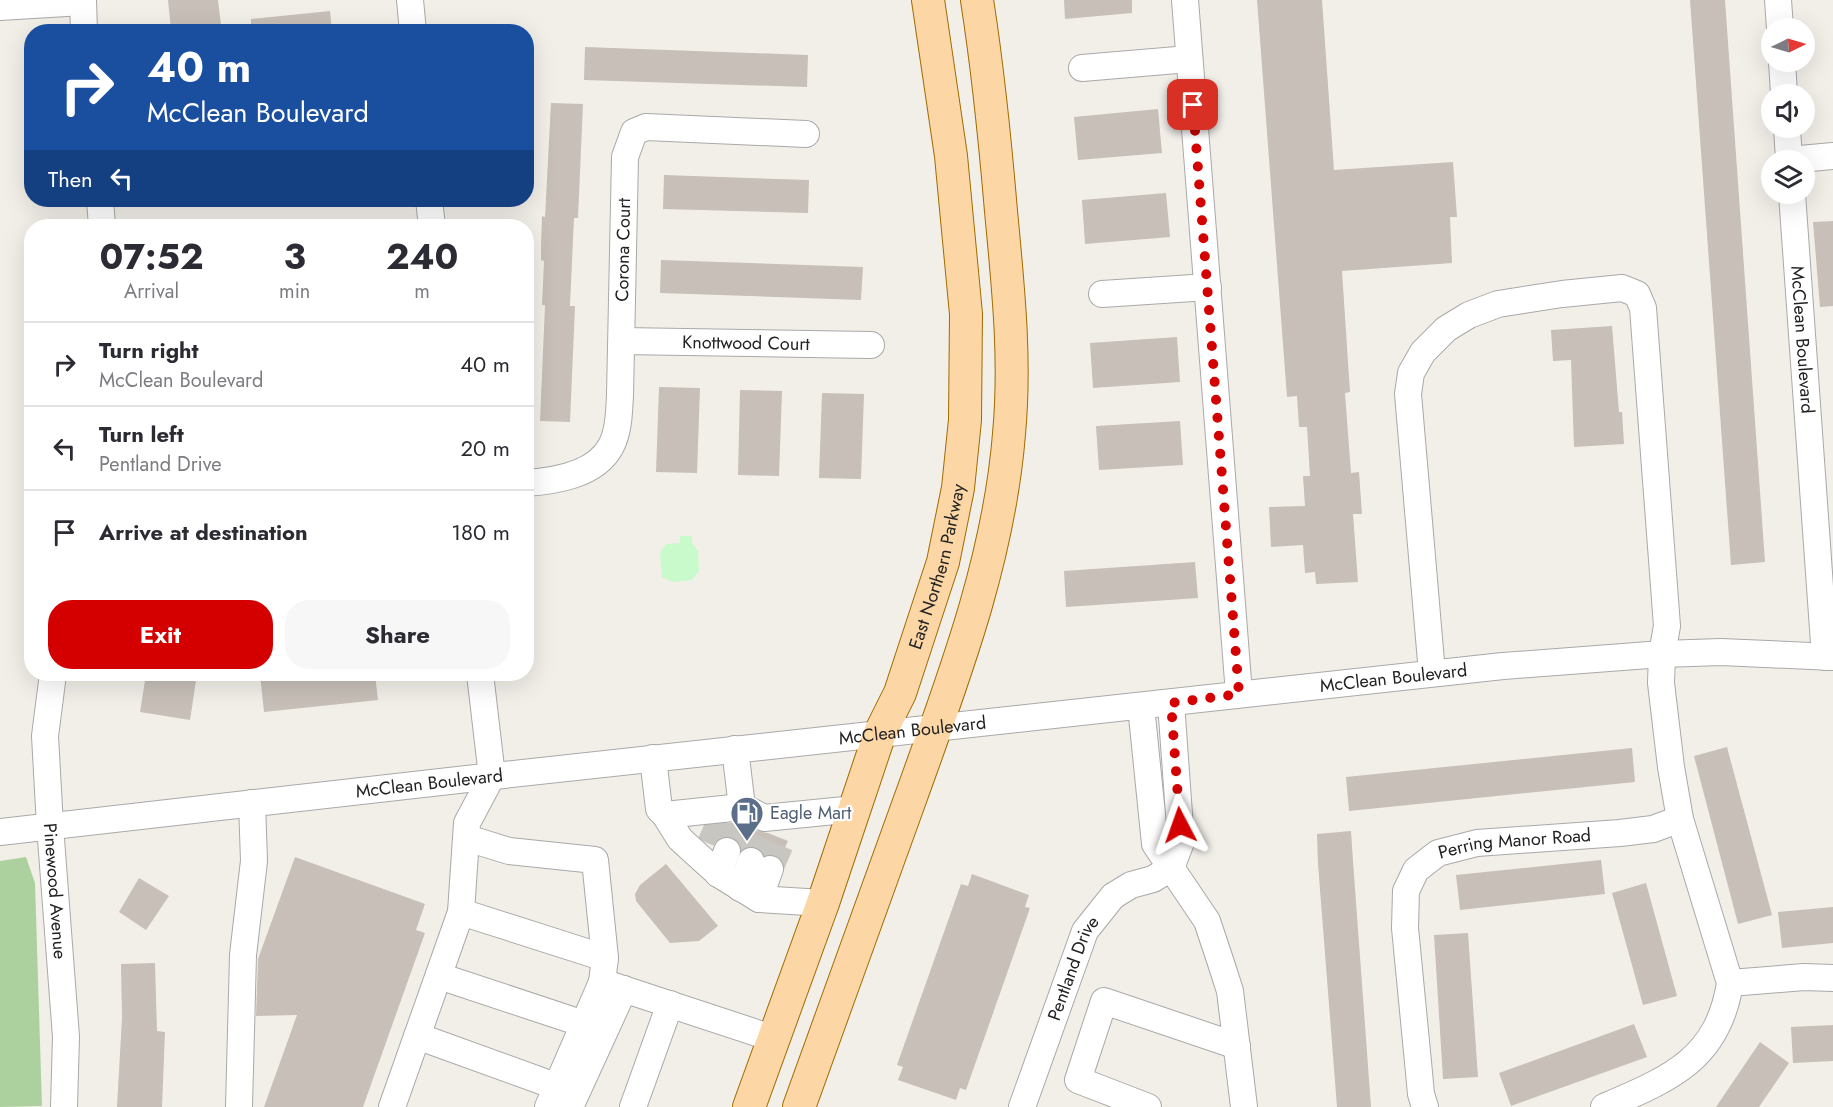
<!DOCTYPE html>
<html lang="en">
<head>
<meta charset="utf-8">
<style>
	:root { --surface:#fff; --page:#f7f7f7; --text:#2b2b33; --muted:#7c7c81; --line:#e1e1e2; --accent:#d40000 }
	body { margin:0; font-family:Jost,sans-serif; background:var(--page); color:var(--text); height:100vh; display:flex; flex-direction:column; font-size:22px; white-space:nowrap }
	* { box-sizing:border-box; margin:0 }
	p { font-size:20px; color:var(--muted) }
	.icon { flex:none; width:33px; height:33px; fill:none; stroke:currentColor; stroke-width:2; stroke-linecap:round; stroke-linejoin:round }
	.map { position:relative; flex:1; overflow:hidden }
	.details { position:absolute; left:24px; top:219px; width:510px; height:462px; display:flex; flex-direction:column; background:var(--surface); border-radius:24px; box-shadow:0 6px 24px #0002 }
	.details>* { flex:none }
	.banner { position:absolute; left:24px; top:24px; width:510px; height:183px; border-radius:24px; box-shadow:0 6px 24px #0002; background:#1a4fa0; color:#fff; overflow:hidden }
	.needle { width:39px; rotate:85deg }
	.buttons { position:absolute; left:1761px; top:18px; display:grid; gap:12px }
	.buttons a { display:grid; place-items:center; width:54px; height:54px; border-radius:50%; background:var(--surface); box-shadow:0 6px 24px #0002; font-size:30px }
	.pin { position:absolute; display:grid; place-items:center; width:51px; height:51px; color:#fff; margin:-26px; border-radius:12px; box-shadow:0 3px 9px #0006 }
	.me { position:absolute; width:66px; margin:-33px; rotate:356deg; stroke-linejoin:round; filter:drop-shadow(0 0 4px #0008) }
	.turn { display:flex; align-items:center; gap:21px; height:126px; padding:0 24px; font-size:27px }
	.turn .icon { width:78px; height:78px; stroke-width:2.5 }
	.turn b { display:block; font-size:42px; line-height:51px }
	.then { display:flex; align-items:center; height:57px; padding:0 24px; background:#0003; gap:12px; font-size:22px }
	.eta { display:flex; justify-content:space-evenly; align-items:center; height:102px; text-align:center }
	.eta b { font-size:36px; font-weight:700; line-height:42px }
	.cta { display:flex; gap:12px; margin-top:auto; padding:12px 24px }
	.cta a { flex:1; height:69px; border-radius:24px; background:var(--accent); color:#fff; font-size:24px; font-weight:700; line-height:69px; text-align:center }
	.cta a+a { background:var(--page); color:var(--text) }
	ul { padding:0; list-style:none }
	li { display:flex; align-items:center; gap:18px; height:84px; padding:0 24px; border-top:2px solid var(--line) }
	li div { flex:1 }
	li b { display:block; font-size:22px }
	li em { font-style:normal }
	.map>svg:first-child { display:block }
	.forest { fill:#add19e }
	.park { fill:#c8facc }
	.building { fill:#c7bfb8 }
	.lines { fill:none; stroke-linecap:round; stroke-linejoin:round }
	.minor-tunnel { stroke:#c8c6c1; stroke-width:26; stroke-dasharray:26 13; stroke-linecap:butt }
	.minor-casing { stroke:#a9a9a9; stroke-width:28 }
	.major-casing { stroke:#a06b00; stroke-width:34 }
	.minor { stroke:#fff; stroke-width:26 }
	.major { stroke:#fcd6a4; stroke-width:32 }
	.route { stroke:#d40000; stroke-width:10; stroke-dasharray:0 18 }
	.labels { text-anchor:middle; stroke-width:4.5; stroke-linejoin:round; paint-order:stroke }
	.street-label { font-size:18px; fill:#222; stroke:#fff }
	.service-label { font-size:18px; fill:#4e5e75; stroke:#fff; text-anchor:start }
</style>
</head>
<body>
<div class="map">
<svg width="1833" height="1107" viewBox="0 0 1833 1107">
	<rect width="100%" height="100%" fill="#f2efe9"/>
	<!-- forest -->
	<path class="forest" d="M26 857 35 883 42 1106 0 1107V861Z"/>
	<!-- park -->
	<path class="park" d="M680 536H692V542L698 552 699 571 692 580 673 582 662 577 660 553 666 544 680 543Z"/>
	<!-- building -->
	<path class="building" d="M168 0H218L221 25 171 30Z
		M1064 0H1132V13L1065 19Z
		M1257 0H1322L1334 170 1453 162 1457 217H1450L1452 263 1342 271 1350 392 1345 393 1351 473 1359 472 1362 514H1353L1358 582 1316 584 1315 572 1305 573 1303 545 1271 547 1269 507 1305 506 1303 476H1310L1307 427H1299L1297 396 1287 397Z
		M1690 0H1725L1765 562 1731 565Z
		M330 11 332 32H251V19Z
		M585 47 808 55 807 87 584 80Z
		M551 103 583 104 578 218H574L570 306H575L570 422 540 421 545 305H542L544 261 541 260V247L542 216 545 217Z
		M1158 109 1162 153 1078 160 1074 117Z
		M664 175 809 180 808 213 663 209Z
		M1166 193 1170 237 1085 244 1082 200Z
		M1833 221V306L1820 307 1813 222Z
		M661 260 863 267 861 300 660 293Z
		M1612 326 1619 412H1622L1624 444 1574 447 1571 360 1553 361 1551 330Z
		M1177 337 1180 382 1093 388 1090 343Z
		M659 387 700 388 697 473 656 472Z
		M740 390 782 391 779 476 738 475Z
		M822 393 864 394 861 479 819 478Z
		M1180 421 1183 465 1099 470 1096 426Z
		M1195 562 1198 598 1066 607 1064 571Z
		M146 674H197L190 720 140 712Z
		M260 674H375L378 700 264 712Z
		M1727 747 1772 915 1738 924 1694 756Z
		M1632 748 1635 782 1349 811 1346 777Z
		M740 822 757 831 768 833 788 841 780 858 775 855H764L756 847 748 846 742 849 738 841 732 837 725 836 718 839 713 845 706 842 713 825Z
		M1351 831 1353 861 1371 1107H1337L1318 864 1317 834Z
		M295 857 425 904 416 930 425 933 363 1107H264L297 1015 256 1016 258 959Z
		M1601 860 1605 894 1460 910 1456 875Z
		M666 864 718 926 699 941 670 943 636 901 635 894 640 885Z
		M972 874 1029 895 1025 907 1030 908 966 1090 960 1088 956 1100 898 1080 903 1067 897 1065 961 884 968 886Z
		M139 878 169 896 146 930 119 912Z
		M1646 883 1677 996 1643 1005 1612 893Z
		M1833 907V943L1782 948 1778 912Z
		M1468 933 1478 1077 1443 1079 1434 935Z
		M155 963 157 1031 165 1032 162 1107H117L122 1018 121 964Z
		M1634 1024 1647 1057 1511 1106 1499 1073Z
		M1833 1025V1061L1793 1063 1791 1027Z
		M1760 1042 1789 1063 1759 1107H1716Z"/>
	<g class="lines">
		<!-- minor-tunnel -->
		<path class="minor-tunnel" d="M710 844 723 814
			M727 851 740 821
			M751 861 764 831
			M770 869 783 839"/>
		<defs>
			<g id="minor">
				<path d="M83 0 84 32"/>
				<path d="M410 0 413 32"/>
				<path d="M1185 0 1239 694"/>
				<path d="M1778 0 1780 28"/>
				<path d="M0 7 83 2"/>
				<path d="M1782 62 1784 94"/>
				<path d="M1082 68 1189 59"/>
				<path d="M1787 128 1789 160"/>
				<path d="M1789 160 1833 156"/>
				<path id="s1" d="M1792 194 1825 657"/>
				<path d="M100 200 102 226"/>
				<path d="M429 200 432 226"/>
				<path d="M1102 294 1208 287"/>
				<path id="s2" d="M622 341 871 345"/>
				<path id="s3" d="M526 483C555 481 596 475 611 446 619 431 619 412 620 395L625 157 634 132 646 127 806 134"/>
				<path d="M1432 673 1408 394 1411 373 1423 352 1446 329 1469 315 1498 304 1562 294 1622 288 1637 294 1643 308 1667 626 1662 654 1661 683 1671 767 1680 819 1730 983C1718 1060 1669 1079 1604 1107"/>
				<path id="s4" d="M53 674 45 736 50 826 66 1037 64 1107"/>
				<path d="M480 674 492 776"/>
				<path d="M1141 706 1155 844 1207 921 1221 963 1230 991 1244 1107"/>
				<path d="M735 749 742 807 745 808 764 818 855 809"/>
				<path d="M653 758 659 809 665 815 742 807"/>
				<path d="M492 776 467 823 461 912 605 958 602 982 775 1039"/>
				<path d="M665 815 680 839 703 860 720 875 759 899 823 903"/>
				<path id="s5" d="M0 832 467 779 1503 666 1662 654 1721 652 1833 657"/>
				<path d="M467 838 509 851 595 860 605 958"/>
				<path d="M718 874 727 851"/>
				<path d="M740 888 751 861"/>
				<path d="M759 899 770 869"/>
				<path d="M439 976 584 1024"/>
				<path d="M1730 983 1804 977 1833 978"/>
				<path d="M417 1036 558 1087"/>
				<path d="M239 1107 243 955 254 861 252 803"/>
				<path d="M392 1107 461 912"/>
				<path d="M548 1107 602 982"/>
				<path d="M570 1107 624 989"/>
				<path d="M633 1107 670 1004"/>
				<path id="s6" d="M1022 1107 1085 931 1113 896 1131 885 1153 879 1171 868 1181 842 1171 703"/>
				<path d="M1148 1107 1078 1080 1104 1001 1237 1046"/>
				<path id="s7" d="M1425 1107 1421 1094 1418 1062 1405 928 1406 891 1416 870 1438 853 1477 843 1620 833 1653 829 1680 819"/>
			</g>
			<g id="major">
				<path id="s8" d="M749 1107 823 903 880 733 900 693 943 562 958 488 965 420 966 314 951 156 928 0"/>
				<path d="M799 1107C837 1003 874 898 912 794 954 677 999 559 1009 434 1016 359 1008 286 1001 211 995 140 988 70 977 0"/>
			</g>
		</defs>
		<!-- minor casing -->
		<use href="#minor" class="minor-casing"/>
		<!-- major casing -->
		<use href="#major" class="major-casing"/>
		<!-- minor -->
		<use href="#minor" class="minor"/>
		<!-- major -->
		<use href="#major" class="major"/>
	</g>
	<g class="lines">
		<!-- route -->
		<path class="route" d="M1180 825 1171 703 1239 694 1193 105"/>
	</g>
	<!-- icons -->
	<defs>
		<symbol id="fuel-pin" viewBox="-11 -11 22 30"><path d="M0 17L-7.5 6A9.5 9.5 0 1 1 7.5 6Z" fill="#5c6f8a" stroke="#fff"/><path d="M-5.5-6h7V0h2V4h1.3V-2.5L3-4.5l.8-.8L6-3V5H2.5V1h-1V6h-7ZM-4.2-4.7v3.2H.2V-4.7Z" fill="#fff"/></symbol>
	</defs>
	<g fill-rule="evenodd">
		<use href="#fuel-pin" x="728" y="794" width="38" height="52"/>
	</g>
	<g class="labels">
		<!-- street labels -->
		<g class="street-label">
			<text dy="6" stroke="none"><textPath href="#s3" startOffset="294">Corona Court</textPath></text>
			<text dy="6" stroke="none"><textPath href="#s1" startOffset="146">McClean Boulevard</textPath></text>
			<text dy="6" stroke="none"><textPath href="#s2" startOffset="124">Knottwood Court</textPath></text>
			<text dy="6" stroke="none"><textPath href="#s8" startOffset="573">East Northern Parkway</textPath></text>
			<text dy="6" stroke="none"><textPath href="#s5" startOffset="1402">McClean Boulevard</textPath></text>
			<text dy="6" stroke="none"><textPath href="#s5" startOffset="918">McClean Boulevard</textPath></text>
			<text dy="6" stroke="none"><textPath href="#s5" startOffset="432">McClean Boulevard</textPath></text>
			<text dy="6" stroke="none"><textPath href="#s7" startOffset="346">Perring Manor Road</textPath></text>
			<text dy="6" stroke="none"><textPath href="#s4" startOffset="218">Pinewood Avenue</textPath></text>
			<text dy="6" stroke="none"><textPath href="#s6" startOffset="148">Pentland Drive</textPath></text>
		</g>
		<!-- service labels -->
		<g class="service-label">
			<text x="770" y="819">Eagle Mart</text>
		</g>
	</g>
</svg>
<div class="buttons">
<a><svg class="needle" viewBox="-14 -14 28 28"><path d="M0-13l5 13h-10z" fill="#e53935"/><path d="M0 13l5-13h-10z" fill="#7c7c81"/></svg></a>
<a><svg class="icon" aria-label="sound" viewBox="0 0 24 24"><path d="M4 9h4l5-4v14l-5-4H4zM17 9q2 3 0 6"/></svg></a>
<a><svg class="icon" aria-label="layers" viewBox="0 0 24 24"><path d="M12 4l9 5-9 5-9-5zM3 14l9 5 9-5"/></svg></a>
</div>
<div class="pin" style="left:1193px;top:105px;background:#d93025"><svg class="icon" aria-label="arrive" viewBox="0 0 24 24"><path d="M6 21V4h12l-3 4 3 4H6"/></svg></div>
<svg class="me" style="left:1180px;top:825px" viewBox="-20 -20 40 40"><path d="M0-17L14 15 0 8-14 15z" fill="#d40000" stroke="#fff" stroke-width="4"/></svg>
<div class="banner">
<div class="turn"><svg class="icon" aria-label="right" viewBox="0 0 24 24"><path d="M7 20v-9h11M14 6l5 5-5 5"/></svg><div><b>40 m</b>McClean Boulevard</div></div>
<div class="then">Then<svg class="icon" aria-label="left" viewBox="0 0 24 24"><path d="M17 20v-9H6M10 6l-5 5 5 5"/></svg></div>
</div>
<section class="details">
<div class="eta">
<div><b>07:52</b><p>Arrival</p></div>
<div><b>3</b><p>min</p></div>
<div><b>240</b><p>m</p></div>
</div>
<ul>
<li><svg class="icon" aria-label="right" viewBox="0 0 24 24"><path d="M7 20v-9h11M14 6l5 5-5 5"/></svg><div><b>Turn right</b><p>McClean Boulevard</p></div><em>40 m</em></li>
<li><svg class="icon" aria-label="left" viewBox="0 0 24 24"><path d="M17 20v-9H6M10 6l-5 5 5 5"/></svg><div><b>Turn left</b><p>Pentland Drive</p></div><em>20 m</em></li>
<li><svg class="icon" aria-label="arrive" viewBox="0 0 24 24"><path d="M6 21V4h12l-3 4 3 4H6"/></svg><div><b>Arrive at destination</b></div><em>180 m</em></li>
</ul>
<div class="cta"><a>Exit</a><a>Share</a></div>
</section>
</div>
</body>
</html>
